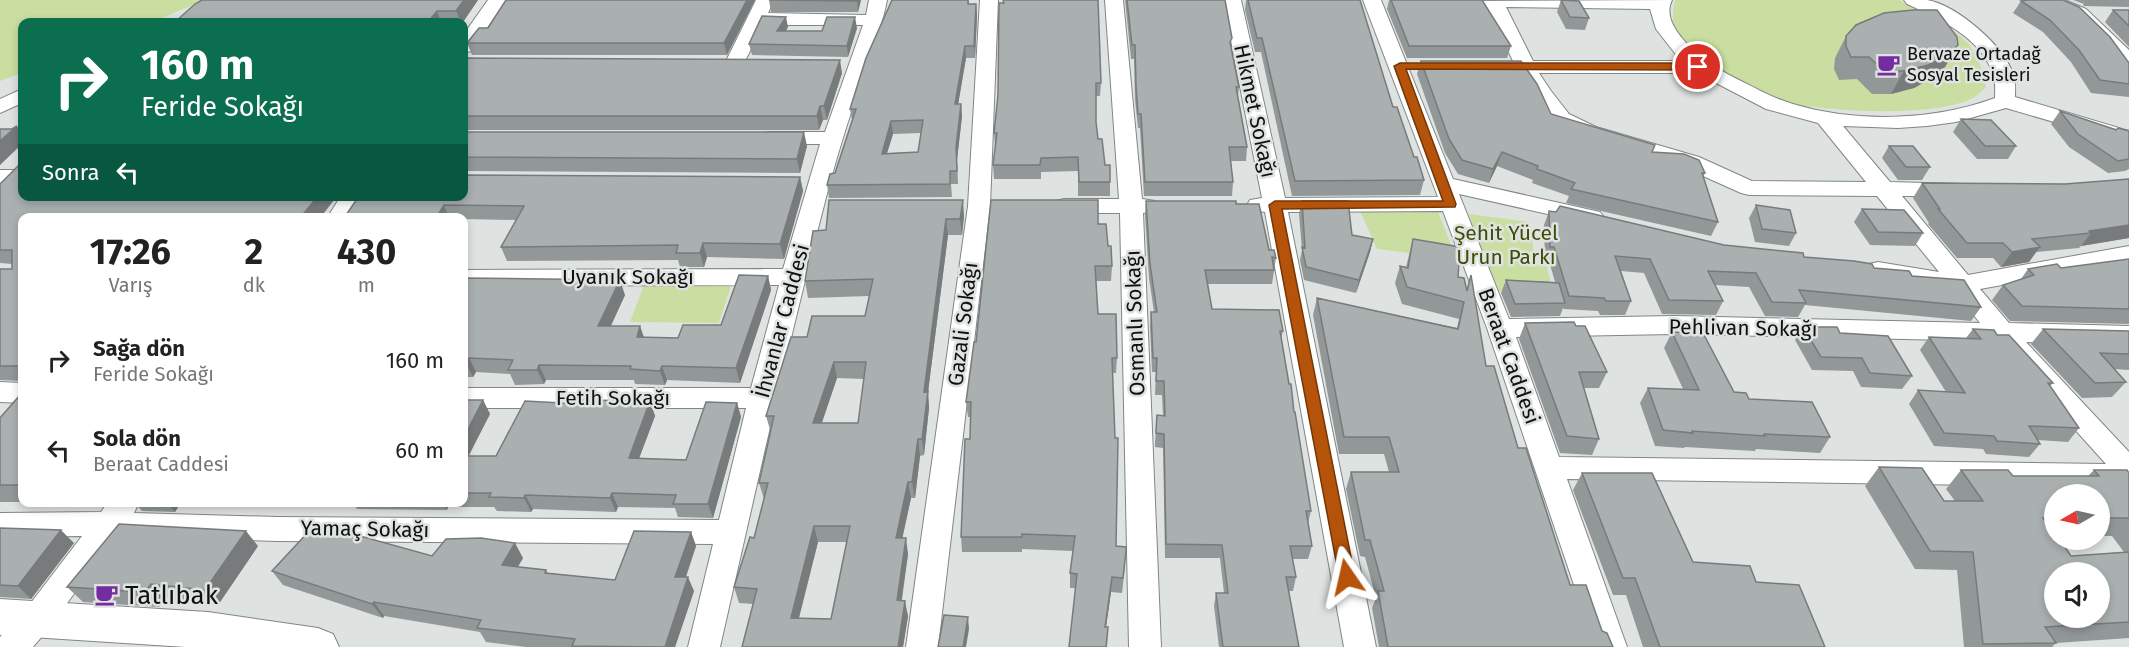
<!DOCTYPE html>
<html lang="tr">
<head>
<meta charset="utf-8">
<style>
	:root { --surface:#fff; --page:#f6f6f6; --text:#222; --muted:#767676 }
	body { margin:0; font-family:"Fira Sans",sans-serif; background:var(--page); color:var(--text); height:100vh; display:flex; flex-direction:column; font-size:22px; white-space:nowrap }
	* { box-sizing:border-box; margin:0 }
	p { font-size:20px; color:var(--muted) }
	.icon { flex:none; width:33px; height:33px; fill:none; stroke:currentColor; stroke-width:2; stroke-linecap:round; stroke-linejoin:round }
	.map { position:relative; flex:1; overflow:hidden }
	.details { position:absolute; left:18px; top:213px; width:450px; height:294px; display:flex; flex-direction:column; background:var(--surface); border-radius:12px; box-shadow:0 3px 9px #0003 }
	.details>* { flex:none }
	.guide { position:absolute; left:18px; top:18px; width:450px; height:183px; border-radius:12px; box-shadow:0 3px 9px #0003; background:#0b6e4f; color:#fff; overflow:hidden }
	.needle { width:39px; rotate:261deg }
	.controls { position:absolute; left:2044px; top:484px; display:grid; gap:12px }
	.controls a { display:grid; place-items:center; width:66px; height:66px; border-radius:50%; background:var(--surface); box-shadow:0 3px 9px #0003; font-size:30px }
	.pin { position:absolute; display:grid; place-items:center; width:51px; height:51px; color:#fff; margin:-26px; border:3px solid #fff; border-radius:50%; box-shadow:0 2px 6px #0007 }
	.me { position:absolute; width:66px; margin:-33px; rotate:349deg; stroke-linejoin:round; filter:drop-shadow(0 0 4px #0008) }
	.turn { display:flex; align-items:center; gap:21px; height:126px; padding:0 24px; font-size:27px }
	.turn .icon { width:78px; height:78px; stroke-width:2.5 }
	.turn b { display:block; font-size:42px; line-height:51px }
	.then { display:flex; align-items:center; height:57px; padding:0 24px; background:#0003; gap:12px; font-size:22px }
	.eta { display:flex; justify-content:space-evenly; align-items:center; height:102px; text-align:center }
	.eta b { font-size:36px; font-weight:700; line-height:42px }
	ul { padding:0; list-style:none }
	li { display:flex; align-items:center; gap:18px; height:90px; padding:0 24px }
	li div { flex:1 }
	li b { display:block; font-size:22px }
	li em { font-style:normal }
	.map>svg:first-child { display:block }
	.green { fill:#cbdea1 }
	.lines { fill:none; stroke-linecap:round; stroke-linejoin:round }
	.minor-casing { stroke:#818685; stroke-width:2 }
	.major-casing { stroke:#818685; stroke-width:2 }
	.minor { fill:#fff; fill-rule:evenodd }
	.major { fill:#fff; fill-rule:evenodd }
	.wall { fill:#929797; fill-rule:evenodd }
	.shaded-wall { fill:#777b7b }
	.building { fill:#aab0b0; stroke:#777b7b; stroke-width:1.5; fill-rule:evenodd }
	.route { fill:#b45309; stroke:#753606; stroke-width:1.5 }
	.labels { text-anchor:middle; stroke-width:5; stroke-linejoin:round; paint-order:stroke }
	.far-poi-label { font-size:18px; fill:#0f1111; stroke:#dee3e2; text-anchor:start }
	.street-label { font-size:21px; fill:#0f1111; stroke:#dee3e2 }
	.park-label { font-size:21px; fill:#3d4d04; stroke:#dee3e2 }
	.near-poi-label { font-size:26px; fill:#0f1111; stroke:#dee3e2; text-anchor:start }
</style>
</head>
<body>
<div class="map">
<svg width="2129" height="647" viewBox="0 0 2129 647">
	<rect width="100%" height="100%" fill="#dee3e2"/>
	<!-- green -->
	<path class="green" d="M0 0H205L152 22H22V73L0 81Z
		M1675 0H1899L1945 23 1969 44 1981 67 1986 87C1983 89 1980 94 1976 96 1943 118 1834 112 1795 104 1759 97 1687 64 1674 27 1672 19 1673 9 1675 0Z
		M1360 211 1438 212 1457 259 1377 249Z
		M1469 214 1529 222 1536 264 1547 267 1553 292 1493 291Z
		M644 285 731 286 719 323 630 322Z"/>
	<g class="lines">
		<defs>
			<path id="minor" d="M488 0H506L471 51 464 53V34Z
				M756 0H774L768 13 866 15 869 0H887C883 23 874 43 867 65 853 105 840 145 829 186 789 339 755 493 720 647H688L713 544 277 541 116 536 49 628 33 647H0V637L27 608 82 536 0 537V513L101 512 108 502H139L134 513 277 517 719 520 746 408H464V388H751L779 285 464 286V270L783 269 820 144H771L763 143 760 138 763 133 771 132H825L863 25H763L742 67H728L725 63Z
				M980 0H998L990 206 938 647H906L968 206Z
				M1105 0H1123L1142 199 1155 201 1158 206 1155 211 1143 213 1161 647H1129L1120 213H1064L1056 211 1053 206 1056 201 1064 199H1119Z
				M1223 0H1241L1285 198 1438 197 1363 0H1381L1453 179 1600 212 1604 217 1600 222 1592 224 1459 194 1509 319 1674 316 1980 323 1955 291 1869 276 1866 270 1869 264 1878 262 1939 272 1877 196 1749 195 1741 193 1683 167 1580 137 1555 122 1535 98 1520 73 1504 71 1501 67 1504 63 1513 61 1487 7 1474 5 1471 1 1672 0C1664 16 1676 32 1687 44 1702 61 1723 72 1743 82 1759 90 1775 99 1793 104 1856 123 1933 121 1995 98 1995 90 1996 81 1993 74 1981 37 1939 19 1907 4L1904 0C1911 0 1920 0 1927 0 1957 5 2004 46 2013 74 2016 81 2015 90 2015 97L2129 131V144L2006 108 1956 122 1927 126 1898 128 1843 126 1890 182 1962 184 1965 189 1962 194 1954 196H1902L1968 275 2129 246V262L1980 289 2009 323 2129 326V344L2026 342 2129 452V487L1567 479 1627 647H1595L1487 328 1443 211 1288 212 1376 647H1344L1265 212 1250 210 1247 205 1250 200 1262 198ZM1506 7 1650 9 1656 29 1681 61H1533ZM1539 73H1697L1766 109 1818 123 1866 182 1752 181 1699 157 1596 127 1569 114 1551 91ZM1674 334 1995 341 2106 464 1559 457 1516 337Z
				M2040 0H2065L2086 9 2129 50V68L2122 66 2072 17 2043 4Z
				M22 89V103L0 113V99Z
				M0 170H22V184H0Z
				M341 196H364L350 218H327Z
				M0 382 22 383V403L0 402Z"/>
			<path id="major" d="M0 599 208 612 318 628 333 634 339 647H186L0 635Z"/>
		</defs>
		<!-- minor casing -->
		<use href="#minor" class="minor-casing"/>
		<!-- major casing -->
		<use href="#major" class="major-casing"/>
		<!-- minor -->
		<use href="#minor" class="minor"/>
		<!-- major -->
		<use href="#major" class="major"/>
	</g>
	<!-- wall -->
	<path class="wall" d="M202 0H478L463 22H175Z
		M506 0H755L727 55H472L467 43 488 28Z
		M769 0H861L858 12H771Z
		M969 0V4H976L977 16 975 58H966L958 104H961L962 116 957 160 958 184H951L952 197 829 198 827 185 835 173 852 120 850 109ZM921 133 918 152 887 153 893 134Z
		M1098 0 1101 83 1100 96H1096V122L1098 139 1110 182V196H1078V171L1041 172V179H994L993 165 995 147 994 133 998 95 1003 3Z
		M1125 0H1225L1231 47 1239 87 1238 96 1247 147 1246 161H1231L1233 182 1232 196H1144L1140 128H1138L1135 100 1134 59H1131Z
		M1246 0H1360L1393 107 1424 180 1420 195 1292 196 1261 52H1255L1245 10Z
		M1389 0H1482L1511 46 1507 58H1407L1387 9Z
		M1561 0 1589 18 1585 30 1566 29 1557 12Z
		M2073 0H2129V7L2083 6 2084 4Z
		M2021 1 2129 63V97L2091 93 2071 62 2043 32 2013 13Z
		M2113 10H2129V47L2105 22Z
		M788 27 786 31H822L857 28 848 57 752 55 749 44Z
		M1846 36 1958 45 1945 67 1930 79 1914 88 1891 94H1872L1857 79 1839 80 1834 69 1835 58Z
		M464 58 842 73 827 120H823L819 130H464Z
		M1421 61 1551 114 1705 173 1703 177 1718 222 1711 236 1566 203 1569 196 1532 183 1533 180 1497 166 1489 183 1458 174 1445 153 1417 74Z
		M2060 111 2116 129 2129 131V169L2125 171 2108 173 2069 147 2051 124Z
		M1961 119 2016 146 2008 159H1977L1953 132Z
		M464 132 807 146 800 173 464 171Z
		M1889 146 1930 167 1922 180H1898L1882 158Z
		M800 177 803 191 784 259 707 257 704 267H680L678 260 507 261 501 247 516 220 464 219V218H344L359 196Z
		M1922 183 2129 238 2081 246 2079 248 2036 252 2029 262 2001 267 1993 258H1957L1928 224 1929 223 1913 198Z
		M0 184 22 196H337L320 218H22V381L0 380V269H12V264L0 263Z
		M1146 201 1236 204 1276 258 1272 284H1208L1212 309 1283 331 1281 339 1311 511 1308 523 1312 546 1308 559H1292L1296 577 1293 591H1289L1299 647H1219L1214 606 1216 593H1224L1220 558H1165L1163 448 1155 447V443L1157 415 1163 416 1162 395H1155L1156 372H1152L1150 326 1151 312H1154L1149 278 1145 215Z
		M1302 201 1352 235 1373 239 1370 252 1356 293 1304 280 1300 260 1302 250 1299 214Z
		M1756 205 1796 233 1789 246 1755 242 1749 218Z
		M1862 209 1923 233 1915 246 1870 245 1854 222Z
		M1549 211 1724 245 1874 268 1912 276 1981 307 1971 321 1805 305 1798 317 1765 316 1749 287 1715 285 1723 301 1716 315 1662 314 1644 273 1621 271 1631 301 1625 315H1600L1598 311 1564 309 1563 308 1560 316 1511 317 1501 293 1506 280 1555 282 1549 261 1545 260 1544 225Z
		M964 216 962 235H948L928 392 929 408 924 455 920 456 915 498H911L902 538 908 554 902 600 908 616 903 647H742L753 604 739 603 734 587 754 538 764 499 759 483 771 433 766 416 807 337 865 316 869 296 808 298 805 281 826 230ZM837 378 864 379 858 423H822ZM818 542H847L831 619 799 618Z
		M1098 224 1108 246 1112 266 1111 281H1096L1098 314 1117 358 1116 373H1112L1116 546 1125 566 1122 593 1111 592 1106 627H1108L1107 647H1069L1076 588H1070V573L1073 551 1022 549V552H962L961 537 970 439 971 417H968L966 402 976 342Z
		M1413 239 1458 277 1467 289 1471 275 1486 366 1570 585 1613 647H1379L1372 608 1376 598 1365 557 1360 556 1346 489 1351 472H1389L1384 454H1339L1313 315 1317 298 1457 328 1459 319 1402 304 1395 283 1400 266 1406 267Z
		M2129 259V324L2010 321 1992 300 2003 285 2021 279 2028 269 2061 268Z
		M768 276 771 290 740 383 667 380 665 385 635 384 634 380H546L544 384 515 385 510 374 476 372 473 377H464V278L625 295 611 326 644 337 678 338 721 325Z
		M1525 323 1576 326 1607 372 1599 388H1584L1599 439 1592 455 1560 453 1519 339Z
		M1803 327 1840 333 1912 376 1902 389 1861 387 1853 371 1812 370 1795 340Z
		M1973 329 1997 335 2053 383 2050 386 2079 428 2068 442 2038 440 2040 444 2029 457 1986 454 1983 449 1934 446 1909 404 1918 390 1946 392 1920 350 1929 337 1966 338Z
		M2043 329 2129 331V370L2114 369 2126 382 2112 397 2082 398 2031 344Z
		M1672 332 1734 392 1830 437 1820 453 1756 449 1755 451 1685 447 1684 448 1655 446 1640 403 1648 388 1683 389 1664 348Z
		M22 395V502H0V418Z
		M464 400H483L490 414 468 456H496L581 404 650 401 655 416 639 458 686 460 737 403 741 417 713 518 678 517 675 508 618 507 616 512 533 509 531 512 497 511 494 507H448L447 510 357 509 353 502H464Z
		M1879 467 1944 501H1955L1946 489 1961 470 2013 476H2088L2094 470 2129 473V638L2056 643 2052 647H1964L1957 570 1915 569 1865 486ZM2055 495H2100V536H2112L2124 552 2071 556 2055 540Z
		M1582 473 1693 562 1756 582 1825 647H1643L1626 595H1613L1573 490Z
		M134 502H181L175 512 142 511Z
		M284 502H311L310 504Z
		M0 528 74 543 31 599 0 597Z
		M691 532 696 546 686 577 694 591 675 647H526L486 642 480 632 384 616 383 618 283 585 272 571 432 556 523 558 518 567 546 570 548 573 615 580Z
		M258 546 218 605 165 598 159 607 83 602 67 587Z"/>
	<!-- shaded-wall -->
	<path class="shaded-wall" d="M464 0H478L463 22H461L456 11Z
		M747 0H755L727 55 724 43Z
		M857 0H861L858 12Z
		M976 4 977 16 975 58 974 46Z
		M437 11 441 22H428Z
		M786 17 788 27 779 42 777 31Z
		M855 17 857 28 848 57 847 46Z
		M1958 45 1945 67 1930 79 1914 88 1891 94 1904 71Z
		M965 46 966 58 956 117 955 104Z
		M840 60 842 73 827 120 824 106Z
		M961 104 962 116 957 160 958 184 956 147Z
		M820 106 823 120 819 130 817 116Z
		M891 121 893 134 883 166 882 154Z
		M17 126 22 134V144L0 165V141Z
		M804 132 807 146 800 173 797 159Z
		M1502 152 1497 166 1489 183 1493 169Z
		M800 177 803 191 784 259 780 244Z
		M318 196H337L320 218H300Z
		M963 200 964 216 962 235 960 219Z
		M444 205 449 218H436Z
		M946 219 948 235 928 392 929 408 924 455 922 439 924 392Z
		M2129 225V238L2081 246 2091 233 2089 231Z
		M1373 239 1370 252 1356 293 1359 280Z
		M703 243 707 257 704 267 700 253Z
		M2040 247 2029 262 2001 267 2012 252Z
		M768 276 771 290 740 383 736 368Z
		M620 280 625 295 604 340 598 326Z
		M640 326 645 340 637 337Z
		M469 358 476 372 473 377 466 363Z
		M834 362 837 378 816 439 813 423Z
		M539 365 546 380 544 384 537 370Z
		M662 366 667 380 665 385 660 371Z
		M483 400 490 414 464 465V437Z
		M650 401 655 416 634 472 629 458Z
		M737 403 741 417 713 518 708 504Z
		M918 439 920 456 915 498 912 482Z
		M908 482 911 498 899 554 896 538Z
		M612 493 618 507 616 512 610 498Z
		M525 495 533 509 531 512 524 498Z
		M167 502H181L175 512Z
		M443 502H446L448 507 447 510Z
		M814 526 818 542 795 633 791 618Z
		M61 530 74 543 31 599 18 586Z
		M246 531 258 546 218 605 205 590Z
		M691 532 696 546 681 591 675 577Z
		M906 538 908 554 899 616 897 600Z
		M515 543 523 558 510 579 502 565Z
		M688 577 694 591 675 647H665Z
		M1112 577 1111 592 1104 641 1105 627Z
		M151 584 165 598 159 607 145 592Z
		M905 601 908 616 903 647H898Z
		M374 602 384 616 383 618 372 604Z
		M968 617 969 629 966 647H963Z"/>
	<!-- building -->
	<path class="building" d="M202 0H464L456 11H437L428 22H175L195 4Z
		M506 0H747L724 43H467L479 28H488Z
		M769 0H857V1Z
		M892 0H968V4H976L974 46H965L955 104H961L956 147 957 171H950V184L827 185 830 174 835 173 856 109H850L866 58ZM923 120 918 152 882 154 891 121Z
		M1003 0H1098L1101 83H1096V122L1098 139H1102L1105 165H1110V182H1079L1078 157 1041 158 1040 165H993L997 133H994L998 95 999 3H1004Z
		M1127 0H1225L1232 38 1230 42 1239 87H1236L1247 147H1229L1233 182H1145L1141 114H1138L1136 86 1135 45H1132Z
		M1248 0H1360L1393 107H1397L1414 157H1417L1424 180 1295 181 1262 38H1257Z
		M1391 0H1482L1511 46H1409Z
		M1561 0 1579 1 1589 18 1570 17Z
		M2028 0H2063L2079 7 2110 37 2129 63V84L2100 80 2079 50 2050 20 2021 1Z
		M1913 10H1937L1957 37 1958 45 1944 57 1928 65 1904 71H1884L1869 57H1851L1846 46V36L1856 25 1884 13Z
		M2113 10H2129V26Z
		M762 16 786 17 777 31H822L827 17H855L847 46 749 44Z
		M464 58 840 60 824 106H820L817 116H464Z
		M1421 61H1521L1537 84 1551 114 1655 145 1652 152 1684 154 1699 160 1705 173H1702L1718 222 1571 189 1575 183 1537 169 1538 166 1502 152 1493 169 1462 160 1449 139Z
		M2060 111 2116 130 2118 128 2129 131V159L2118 161 2078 134Z
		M1961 119 1991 120 2016 146H1985Z
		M17 126 0 141V129H12Z
		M464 132H804L797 159 464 157Z
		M1889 146H1913L1930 167H1906Z
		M22 162V196H318L300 218H22V366H0V269H12V250H0V184Z
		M464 175 800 177 780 244 703 243 700 253H676L678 245 501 247 524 206 444 205 436 218H344L359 196H464Z
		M2129 179V225L2089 231 2091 233 2032 239 2040 247 2012 252 2003 243H1967L1938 209H1940L1922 183 2065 184Z
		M829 200H963L960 219H946L924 392 928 391 922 439H918L912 482H908L896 538H906L897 600 905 601 898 647H742L757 589 734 587 750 537 754 538 768 483H759L774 416H766L791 337H807L812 316H865L873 279 805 281 813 231 826 230ZM834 362H866L858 423H813ZM814 526H850L831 619 791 618Z
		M991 200H1098V224H1106L1108 246H1111L1112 266H1095L1098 314H1116L1117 358H1112L1115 438H1118L1116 546 1126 547V551L1123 578 1112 577 1105 627H1108L1106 647H1069L1077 574 1070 573 1075 536 1022 534V537H961L965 439H970L971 402H966L974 342H976Z
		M1146 201H1236V204H1259L1269 250H1274L1276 258 1272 257 1274 270H1205L1212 309 1279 310 1283 331H1280L1289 384H1291L1294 412H1295L1311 511H1306L1312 546H1290L1296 577H1286L1299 647H1223L1216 593H1228L1222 545 1166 544 1164 434 1156 433V430L1157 415 1165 416 1164 381H1156L1157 358H1153L1151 312H1157L1150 264Z
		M1302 201H1348L1352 235 1373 239 1359 280 1306 267 1302 247 1305 248Z
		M1756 205 1790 210 1796 233 1762 229Z
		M1560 206 1724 245 1803 253 1804 257 1854 261 1872 264 1874 268 1909 271 1912 276 1964 280 1981 307 1799 290 1806 303 1772 302 1756 273 1708 271 1723 301 1669 300 1650 259 1615 256 1631 301H1606L1604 298 1569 296 1554 247H1550L1549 211 1556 212Z
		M1862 209 1904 210 1923 233 1878 232Z
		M1413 239 1460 247 1458 277 1464 278 1467 291 1471 275 1486 366H1494L1518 448H1526L1570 585H1586L1602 631 1607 633 1613 647H1388L1378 591H1384L1370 540H1365L1351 472H1399L1389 437H1344L1317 298 1458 329 1464 302 1407 287 1400 266 1408 268Z
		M2129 259V309L2022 306 2003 285 2034 275 2028 269 2057 264 2061 268Z
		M739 275 768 276 736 368 662 366 660 371 630 369 631 366 539 365 537 370H508L513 360 469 358 466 363H464V278L620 280 598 326H640L637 337 678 338 683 325H721Z
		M1506 280 1559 283 1565 303 1515 304Z
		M1574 322 1576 326H1585L1607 372H1579L1599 439 1567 436 1525 323Z
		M1803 327H1837L1840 333 1888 336 1912 376 1870 373 1862 358 1821 357Z
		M1973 329 1994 330 1997 335H2009L2053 383H2048L2079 428 2029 426 2040 444 1997 441 1994 436 1944 433 1918 390 1965 393 1929 337 1981 339Z
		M2043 329 2129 331V354L2100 353 2126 382 2095 383Z
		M1672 332 1703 333 1734 392 1746 393 1749 399 1812 402 1830 437 1764 434 1765 436 1692 431 1693 433 1663 430 1648 388 1699 390Z
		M20 395H22V485H0V418Z
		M464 400H483L464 437Z
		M583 400 650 401 629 458 686 460 706 402 737 403 708 504H673L676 495 612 493 610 498 525 495 524 498 489 497 491 493H464V456H496L525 401 581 404Z
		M1879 467 1922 468 1944 501H1983L1961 470H2008L2013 476H2099L2094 470H2127L2129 473V518H2100V495H2055V518H2043L2055 534V540H2060L2071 556 2129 552V622L2045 627 2056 643 1983 644 1973 552 1930 551ZM2055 573H2100V618H2055Z
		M1582 473H1652L1693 562 1750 566 1756 582 1799 585 1825 647H1660L1635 578H1623Z
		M119 524 246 531 205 590 151 584 145 592 67 587Z
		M0 528 61 530 18 586 0 585Z
		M311 529H335L432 556 446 539 481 538 515 543 502 565 546 570 545 573 615 580 634 531 691 532 675 577H688L665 647 572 646 575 639 477 628 481 620 374 602 372 604 272 571Z
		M944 615 968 617 963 647H938Z"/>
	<!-- route -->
	<path class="route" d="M1400 63H1698L1704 67 1698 70 1406 69 1456 204 1455 207 1282 209 1355 577 1353 582 1347 584 1341 582 1339 577 1269 205 1275 201H1443L1394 66Z"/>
	<!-- icons -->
	<defs>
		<symbol id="cafe-bare" viewBox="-9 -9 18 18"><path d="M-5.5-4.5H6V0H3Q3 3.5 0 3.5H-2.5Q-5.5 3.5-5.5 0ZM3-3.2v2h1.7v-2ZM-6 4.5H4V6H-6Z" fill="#742ca0" stroke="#dee3e2" stroke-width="2.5" paint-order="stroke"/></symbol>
	</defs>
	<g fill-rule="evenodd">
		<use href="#cafe-bare" x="1872" y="48" width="33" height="33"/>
		<use href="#cafe-bare" x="90" y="578" width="33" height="33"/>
	</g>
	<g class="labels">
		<!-- far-poi labels -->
		<g class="far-poi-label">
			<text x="1907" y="60">Bervaze Ortadağ<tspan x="1907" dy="21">Sosyal Tesisleri</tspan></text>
		</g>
		<!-- street labels -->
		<g class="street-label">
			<text transform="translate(1255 111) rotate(78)" y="7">Hikmet Sokağı</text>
			<text x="628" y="284">Uyanık Sokağı</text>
			<text transform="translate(782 321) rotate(-75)" y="7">İhvanlar Caddesi</text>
			<text transform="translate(1135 323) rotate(-92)" y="7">Osmanlı Sokağı</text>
			<text transform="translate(963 324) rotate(-83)" y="7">Gazali Sokağı</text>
			<text transform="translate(1743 328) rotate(1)" y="7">Pehlivan Sokağı</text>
			<text transform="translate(1509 356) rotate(70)" y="7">Beraat Caddesi</text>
			<text x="613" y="405">Fetih Sokağı</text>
			<text transform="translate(365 529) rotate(1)" y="7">Yamaç Sokağı</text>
		</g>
		<!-- park labels -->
		<g class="park-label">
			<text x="1506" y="240">Şehit Yücel<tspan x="1506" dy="24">Urun Parkı</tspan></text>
		</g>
		<!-- near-poi labels -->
		<g class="near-poi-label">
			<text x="125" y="604">Tatlıbak</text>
		</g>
	</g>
</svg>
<div class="controls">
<a><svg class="needle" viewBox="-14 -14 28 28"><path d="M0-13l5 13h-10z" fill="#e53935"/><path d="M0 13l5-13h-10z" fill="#767676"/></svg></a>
<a><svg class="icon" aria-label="sound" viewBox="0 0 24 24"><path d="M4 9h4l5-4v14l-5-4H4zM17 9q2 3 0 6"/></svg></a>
</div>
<div class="pin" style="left:1698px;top:67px;background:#d93025"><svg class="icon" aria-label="arrive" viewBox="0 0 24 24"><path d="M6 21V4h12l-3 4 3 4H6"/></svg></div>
<svg class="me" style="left:1347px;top:577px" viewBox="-20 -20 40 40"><path d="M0-17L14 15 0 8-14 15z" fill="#b45309" stroke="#fff" stroke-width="4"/></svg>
<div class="guide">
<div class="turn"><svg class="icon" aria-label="right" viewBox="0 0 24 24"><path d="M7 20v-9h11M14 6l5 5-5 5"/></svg><div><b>160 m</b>Feride Sokağı</div></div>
<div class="then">Sonra<svg class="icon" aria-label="left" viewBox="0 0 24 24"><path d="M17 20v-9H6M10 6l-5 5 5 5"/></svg></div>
</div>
<section class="details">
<div class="eta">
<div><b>17:26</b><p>Varış</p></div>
<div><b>2</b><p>dk</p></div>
<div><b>430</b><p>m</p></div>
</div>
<ul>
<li><svg class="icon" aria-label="right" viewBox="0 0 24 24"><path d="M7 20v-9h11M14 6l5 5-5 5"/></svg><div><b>Sağa dön</b><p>Feride Sokağı</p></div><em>160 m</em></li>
<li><svg class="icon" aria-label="left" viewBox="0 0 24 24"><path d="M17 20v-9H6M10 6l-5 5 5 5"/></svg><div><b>Sola dön</b><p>Beraat Caddesi</p></div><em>60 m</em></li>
</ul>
</section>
</div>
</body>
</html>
